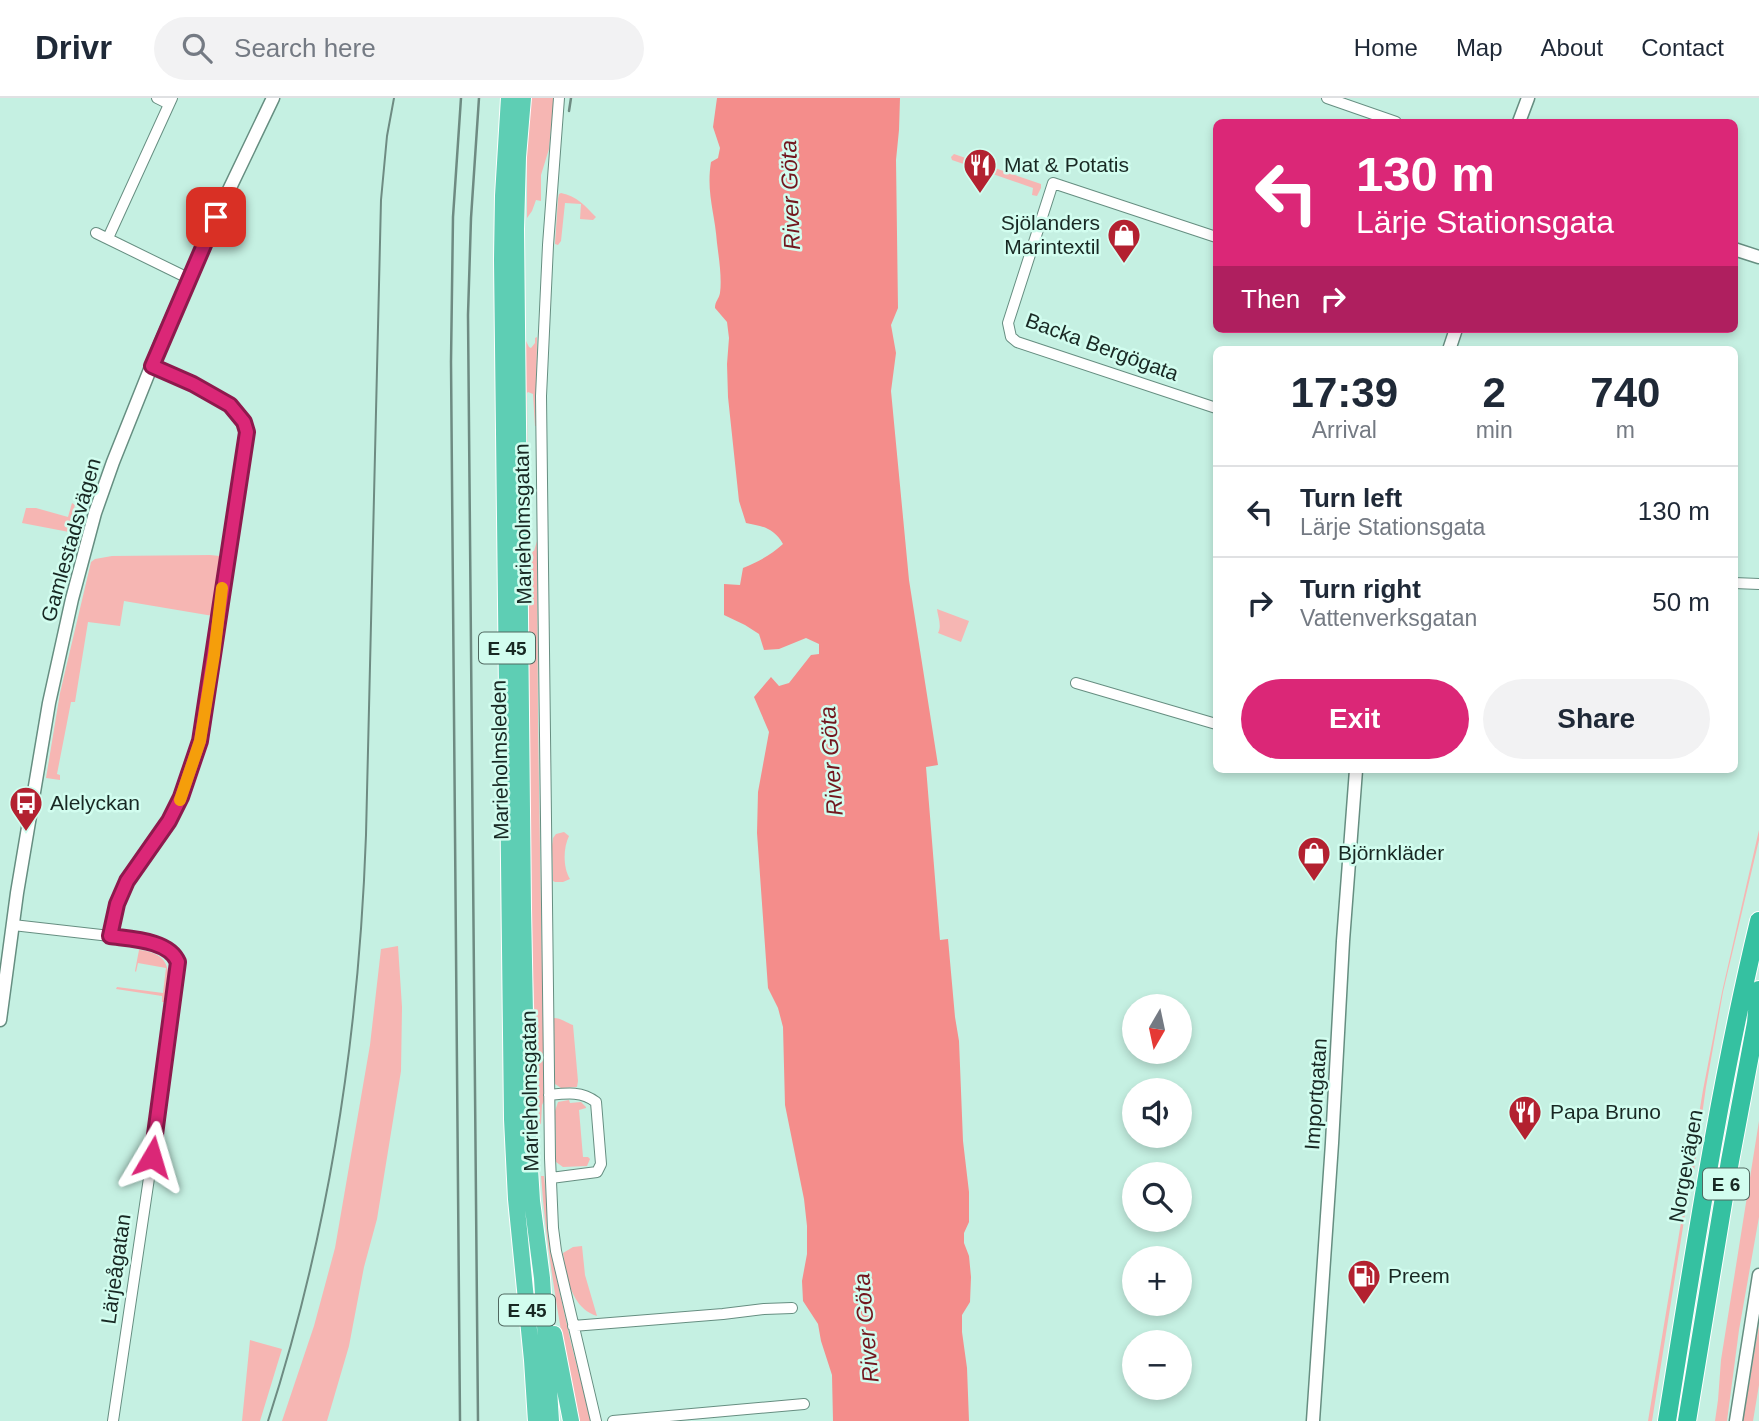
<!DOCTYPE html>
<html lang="en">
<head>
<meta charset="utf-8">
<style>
	:root { --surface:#fff; --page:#f2f2f3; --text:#1f2937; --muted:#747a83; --line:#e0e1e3; --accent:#db2777 }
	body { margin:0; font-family:Arial,sans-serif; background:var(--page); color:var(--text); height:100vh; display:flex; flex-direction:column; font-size:26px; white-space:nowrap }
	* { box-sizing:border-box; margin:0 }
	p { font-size:23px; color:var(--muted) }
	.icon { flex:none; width:38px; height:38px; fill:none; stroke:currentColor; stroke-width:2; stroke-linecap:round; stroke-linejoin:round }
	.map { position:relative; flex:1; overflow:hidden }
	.details { position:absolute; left:1213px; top:248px; width:525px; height:427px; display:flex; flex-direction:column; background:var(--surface); border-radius:10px; box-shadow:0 4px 10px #0003 }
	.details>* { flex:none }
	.hud { position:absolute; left:1213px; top:21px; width:525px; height:214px; border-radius:10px; box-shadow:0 4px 10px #0003; background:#db2777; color:#fff; overflow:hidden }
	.needle { width:46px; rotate:189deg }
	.buttons { position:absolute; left:1122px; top:896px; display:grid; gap:14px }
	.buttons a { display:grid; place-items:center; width:70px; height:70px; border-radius:50%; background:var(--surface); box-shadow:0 4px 10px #0003; font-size:35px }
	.pin { position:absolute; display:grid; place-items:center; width:60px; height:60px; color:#fff; margin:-30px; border-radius:14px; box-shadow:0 4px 10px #0006 }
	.me { position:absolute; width:77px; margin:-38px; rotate:7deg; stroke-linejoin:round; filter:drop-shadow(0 0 5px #0008) }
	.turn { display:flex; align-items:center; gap:24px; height:147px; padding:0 28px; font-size:32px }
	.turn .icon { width:91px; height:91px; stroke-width:2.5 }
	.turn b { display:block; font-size:49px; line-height:60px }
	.then { display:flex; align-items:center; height:66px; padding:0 28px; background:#0003; gap:14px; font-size:26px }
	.eta { display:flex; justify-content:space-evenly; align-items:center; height:119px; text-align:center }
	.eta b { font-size:42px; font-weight:700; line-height:49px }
	.button { display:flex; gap:14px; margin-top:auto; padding:14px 28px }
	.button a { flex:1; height:80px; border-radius:42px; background:var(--accent); color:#fff; font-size:28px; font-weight:700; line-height:80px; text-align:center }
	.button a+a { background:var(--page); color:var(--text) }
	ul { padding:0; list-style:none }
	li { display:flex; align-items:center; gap:21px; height:91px; padding:0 28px; border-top:2px solid var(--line) }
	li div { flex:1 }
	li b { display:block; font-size:26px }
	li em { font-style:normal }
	header { display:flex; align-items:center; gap:42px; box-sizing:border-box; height:98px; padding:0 35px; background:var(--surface); border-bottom:2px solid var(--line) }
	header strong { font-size:33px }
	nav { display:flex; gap:38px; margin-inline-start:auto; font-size:24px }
	.search { width:490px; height:63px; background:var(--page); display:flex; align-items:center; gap:18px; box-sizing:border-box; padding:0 24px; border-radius:38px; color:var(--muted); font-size:26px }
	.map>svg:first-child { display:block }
	.green { fill:#f6b6b3 }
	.water { fill:#f48d8b }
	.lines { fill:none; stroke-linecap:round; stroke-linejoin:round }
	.minor-casing { stroke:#668e81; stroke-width:12 }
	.tertiary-casing { stroke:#668e81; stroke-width:15 }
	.trunk-casing { stroke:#fff; stroke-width:18 }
	.motorway-casing { stroke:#fff; stroke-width:20 }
	.minor { stroke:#fff; stroke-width:10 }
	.tertiary { stroke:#fff; stroke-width:12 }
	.trunk { stroke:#5eceb4; stroke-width:16 }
	.motorway { stroke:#35c1a1; stroke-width:18 }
	.tram { stroke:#6e8b82; stroke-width:2 }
	.rail { stroke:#6e8b82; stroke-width:2.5 }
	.route-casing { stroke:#8e194d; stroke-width:18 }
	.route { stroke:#db2777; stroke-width:12 }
	.slow { stroke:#f59e0b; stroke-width:12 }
	.labels { text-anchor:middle; stroke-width:5; stroke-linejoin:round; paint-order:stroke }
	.shield { fill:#d2fdef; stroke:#506860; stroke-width:2 }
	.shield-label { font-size:19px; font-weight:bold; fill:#182823 }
	.poi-label { font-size:21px; fill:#182823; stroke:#d2fdef; text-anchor:start }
	.street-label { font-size:21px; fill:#182823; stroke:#d2fdef }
	.water-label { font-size:23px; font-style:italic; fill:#72171e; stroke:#d2fdef }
</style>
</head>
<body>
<header>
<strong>Drivr</strong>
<div class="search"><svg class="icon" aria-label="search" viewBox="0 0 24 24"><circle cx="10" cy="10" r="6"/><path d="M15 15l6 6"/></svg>Search here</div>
<nav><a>Home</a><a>Map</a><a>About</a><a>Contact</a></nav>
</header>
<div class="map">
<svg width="1759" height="1323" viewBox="0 0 1759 1323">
	<rect width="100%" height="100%" fill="#c5f0e2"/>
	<!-- green -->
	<path class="green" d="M531 0H554L549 51 541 77V103L536 102 532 113 527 120V40Z
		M954 56 1041 86V90L1037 98 1032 97 1033 90 952 62 951 59Z
		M561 95C577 98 585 108 596 119L593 122 580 121 581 106 565 105 561 143 558 147 555 146 558 101 559 96Z
		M537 239 536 328H535L533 296 528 294 527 295 528 440 532 453H534L537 443 538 625 544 1003 542 1007 541 1026 539 1027 531 832 524 243H526L529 249 531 250 535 245V240Z
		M72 405 75 407 71 420 77 422 75 428 69 434 22 425 26 410H36L68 419Z
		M210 457 220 458 221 463 213 518 124 503 120 528 88 524 75 604H71L57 676 60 677V682L46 680 60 595 91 464 95 461 112 458Z
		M937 511 969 523 961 544 938 535C942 528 938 519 937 511Z
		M1759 732V742L1723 894 1706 989 1693 1080 1691 1079 1652 1323H1648L1703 992 1722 894Z
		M564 734 569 738C563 750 563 770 570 781L563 784H555L553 783 552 748 553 740 556 736Z
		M398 848 402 909 401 973 377 1121 364 1169 349 1248 327 1323H282L314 1228 335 1150 370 947 381 851Z
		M139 852C174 856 170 876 165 904H162V898L116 891 117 889 163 895 166 870 138 865 136 874 135 873Z
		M554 920C561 920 567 925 573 927L578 983 577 989 561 990 555 986Z
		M569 1002 570 1005 581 1004 586 1009V1010L579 1012 583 1059H588L590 1061 587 1068 563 1069 556 1064 555 1013 558 1004Z
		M1759 1023V1119L1739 1232 1727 1323H1715L1718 1302 1721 1262Z
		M541 1078H544L552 1160 571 1245 591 1323H578C562 1242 547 1160 541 1078Z
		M582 1148 585 1177 597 1218C571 1210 566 1178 563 1155L573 1149Z
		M1759 1227V1287L1753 1323H1743Z
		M250 1242 282 1251 260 1323H242Z"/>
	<!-- water -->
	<path class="water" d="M717 0H900L899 32 896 62 898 210 891 227 896 255 891 293 909 482 938 667 926 669 940 842 948 841 955 919 959 943 963 1043 969 1094V1124L964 1135V1145L969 1158 971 1179 970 1204 962 1217V1234L967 1270 969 1323H833L832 1277 821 1243 818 1226 803 1203 802 1183 807 1156V1128L804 1101 785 1007 783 929 778 910 768 890 757 735 758 694 769 634 754 599 771 579 779 588 789 585 811 557 819 556V546L806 540 779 551 764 552 759 536 745 527 724 517V486L740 487 743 470C758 464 771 457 783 446 774 430 762 428 746 425L739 403 728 299 727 266 729 240 727 224 715 210C715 203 719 201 720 195 722 180 719 161 717 145 715 115 706 95 711 64L718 60 720 50 713 29Z"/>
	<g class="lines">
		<defs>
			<path id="minor" d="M157 0 169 6
				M559 0 548 147 541 298 550 1060 553 1130 556 1153 596 1323
				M1327 0 1396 24
				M96 135 190 181
				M1216 139 1053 85 1008 225 1011 239 1017 244 1216 310
				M108 140 172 0
				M1734 485 1759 486
				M1076 585 1216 626
				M13 827 110 838 159 847 172 854 178 864 160 990 149 1080 113 1323
				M110 838 117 806 127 783 169 723 181 699 200 643 247 334 244 324 230 307 193 286 152 268
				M549 997C567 995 582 993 596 1004L601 1066 597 1074 551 1080
				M573 1228 723 1216 764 1211 792 1210
				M613 1323 804 1306"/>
			<path id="tertiary" d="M1519 24 1528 0
				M1734 151 1759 159
				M1449 252 1456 231
				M0 922 17 795 49 605 72 501 95 415 113 364 161 244 216 119 273 0
				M1313 1323 1332 1045 1343 843 1356 672
				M1736 1323 1759 1177"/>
			<path id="trunk" d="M509 0 503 98 502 162 512 1021 516 1101 532 1262 536 1323
				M523 0 518 59 516 131 523 810 527 1023 532 1103 542 1180 551 1323
				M554 1236 571 1323"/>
			<path id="motorway" d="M1667 1323C1694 1156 1719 988 1759 823
				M1687 1323 1730 1063 1756 925 1759 892"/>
		</defs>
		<!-- minor casing -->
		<use href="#minor" class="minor-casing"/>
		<!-- tertiary casing -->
		<use href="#tertiary" class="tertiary-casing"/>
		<!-- trunk casing -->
		<use href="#trunk" class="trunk-casing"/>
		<!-- motorway casing -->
		<use href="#motorway" class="motorway-casing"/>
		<!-- minor -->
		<use href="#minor" class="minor"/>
		<!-- tertiary -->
		<use href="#tertiary" class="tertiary"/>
		<!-- trunk -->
		<use href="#trunk" class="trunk"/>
		<!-- motorway -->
		<use href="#motorway" class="motorway"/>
		<!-- tram -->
		<path class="tram" d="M268 1323C330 1132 359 937 366 737L381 102 387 38 394 0"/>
		<!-- rail -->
		<path class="rail" d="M569 13 571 0
			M460 1323 451 264 453 119 461 0
			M478 1323 468 217 471 120 479 0"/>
	</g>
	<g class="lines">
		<defs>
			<path id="route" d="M152 1059 178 864C169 842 131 841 110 838L117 806 127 783 169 723 181 699 200 643 247 334 244 324 230 307 193 286 152 268 216 119"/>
		</defs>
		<!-- route casing -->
		<use href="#route" class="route-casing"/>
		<!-- route -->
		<use href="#route" class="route"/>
		<!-- slow -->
		<path class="slow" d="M180 702 200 643 214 557 222 490"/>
	</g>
	<!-- icons -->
	<defs>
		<symbol id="restaurant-pin" viewBox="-11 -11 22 30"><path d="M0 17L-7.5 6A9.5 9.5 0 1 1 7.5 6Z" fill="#b32130" stroke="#d2fdef"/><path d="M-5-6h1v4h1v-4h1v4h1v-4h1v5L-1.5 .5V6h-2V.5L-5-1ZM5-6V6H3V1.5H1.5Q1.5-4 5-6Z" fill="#fff"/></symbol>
		<symbol id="shop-pin" viewBox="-11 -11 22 30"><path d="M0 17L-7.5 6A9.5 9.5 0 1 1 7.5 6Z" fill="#b32130" stroke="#d2fdef"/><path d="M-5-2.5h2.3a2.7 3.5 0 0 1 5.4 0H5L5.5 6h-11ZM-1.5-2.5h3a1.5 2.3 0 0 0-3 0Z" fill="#fff"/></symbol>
		<symbol id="bus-pin" viewBox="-11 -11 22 30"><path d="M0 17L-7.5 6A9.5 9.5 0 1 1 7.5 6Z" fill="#b32130" stroke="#d2fdef"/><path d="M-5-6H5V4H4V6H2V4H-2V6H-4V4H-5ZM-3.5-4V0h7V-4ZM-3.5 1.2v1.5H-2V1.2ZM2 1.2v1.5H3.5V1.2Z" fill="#fff"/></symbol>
		<symbol id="fuel-pin" viewBox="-11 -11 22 30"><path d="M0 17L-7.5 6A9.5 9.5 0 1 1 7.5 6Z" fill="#b32130" stroke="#d2fdef"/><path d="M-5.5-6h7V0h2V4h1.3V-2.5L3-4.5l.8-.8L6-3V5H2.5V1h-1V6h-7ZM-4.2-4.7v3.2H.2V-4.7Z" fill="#fff"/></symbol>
	</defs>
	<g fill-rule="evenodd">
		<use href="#restaurant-pin" x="961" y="48" width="38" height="52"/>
		<use href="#shop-pin" x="1105" y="118" width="38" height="52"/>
		<use href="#bus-pin" x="7" y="686" width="38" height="52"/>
		<use href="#shop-pin" x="1295" y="736" width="38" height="52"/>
		<use href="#restaurant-pin" x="1506" y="995" width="38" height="52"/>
		<use href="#fuel-pin" x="1345" y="1159" width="38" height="52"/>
	</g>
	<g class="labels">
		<!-- shield labels -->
		<g class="shield">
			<rect x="479" y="534.5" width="56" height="31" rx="5"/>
			<rect x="1703" y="1070.5" width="46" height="31" rx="5"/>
			<rect x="499" y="1196.5" width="56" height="31" rx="5"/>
		</g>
		<g class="shield-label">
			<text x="507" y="557">E 45</text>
			<text x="1726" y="1093">E 6</text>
			<text x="527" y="1219">E 45</text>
		</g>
		<!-- poi labels -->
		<g class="poi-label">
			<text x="1004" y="74">Mat &amp; Potatis</text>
			<text x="1100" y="132" text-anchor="end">Sjölanders<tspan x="1100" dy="24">Marintextil</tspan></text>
			<text x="50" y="712">Alelyckan</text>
			<text x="1338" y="762">Björnkläder</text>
			<text x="1550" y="1021">Papa Bruno</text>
			<text x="1388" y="1185">Preem</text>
		</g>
		<!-- street labels -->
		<g class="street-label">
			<text transform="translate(1102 249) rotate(20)" y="7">Backa Bergögata</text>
			<text transform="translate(523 426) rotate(-91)" y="7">Marieholmsgatan</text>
			<text transform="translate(71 442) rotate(-74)" y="7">Gamlestadsvägen</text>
			<text transform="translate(500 662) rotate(-91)" y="7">Marieholmsleden</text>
			<text transform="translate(530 993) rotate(-91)" y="7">Marieholmsgatan</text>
			<text transform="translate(1316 996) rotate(-86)" y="7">Importgatan</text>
			<text transform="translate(1686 1068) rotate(-80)" y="7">Norgevägen</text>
			<text transform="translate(116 1171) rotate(-82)" y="7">Lärjeågatan</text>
		</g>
		<!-- water labels -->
		<g class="water-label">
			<text transform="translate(790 97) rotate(-92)" y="8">River Göta</text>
			<text transform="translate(831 663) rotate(-94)" y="8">River Göta</text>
			<text transform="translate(866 1230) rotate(-95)" y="8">River Göta</text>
		</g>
	</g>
</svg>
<div class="buttons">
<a><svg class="needle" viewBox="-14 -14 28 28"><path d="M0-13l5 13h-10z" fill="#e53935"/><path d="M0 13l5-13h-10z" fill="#747a83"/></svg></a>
<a><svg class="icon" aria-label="sound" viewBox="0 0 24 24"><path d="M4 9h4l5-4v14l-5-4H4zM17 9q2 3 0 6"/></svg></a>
<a><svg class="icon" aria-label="search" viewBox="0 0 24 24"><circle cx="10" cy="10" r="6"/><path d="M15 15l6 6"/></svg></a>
<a>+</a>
<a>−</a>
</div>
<div class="pin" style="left:216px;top:119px;background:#d93025"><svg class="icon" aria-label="arrive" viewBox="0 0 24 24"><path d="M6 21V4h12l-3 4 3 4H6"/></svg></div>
<svg class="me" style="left:152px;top:1059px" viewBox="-20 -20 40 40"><path d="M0-17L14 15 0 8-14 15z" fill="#db2777" stroke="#fff" stroke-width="4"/></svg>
<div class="hud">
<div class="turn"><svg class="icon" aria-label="left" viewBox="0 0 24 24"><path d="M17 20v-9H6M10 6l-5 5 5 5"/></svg><div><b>130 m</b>Lärje Stationsgata</div></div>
<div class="then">Then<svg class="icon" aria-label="right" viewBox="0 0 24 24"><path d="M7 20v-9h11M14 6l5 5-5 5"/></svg></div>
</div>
<section class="details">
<div class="eta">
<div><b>17:39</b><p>Arrival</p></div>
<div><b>2</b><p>min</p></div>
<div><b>740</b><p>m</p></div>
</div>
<ul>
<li><svg class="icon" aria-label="left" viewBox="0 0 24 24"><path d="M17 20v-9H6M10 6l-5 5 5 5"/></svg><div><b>Turn left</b><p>Lärje Stationsgata</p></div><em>130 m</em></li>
<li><svg class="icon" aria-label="right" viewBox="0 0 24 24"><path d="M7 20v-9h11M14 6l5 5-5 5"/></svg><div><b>Turn right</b><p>Vattenverksgatan</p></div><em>50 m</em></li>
</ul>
<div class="button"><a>Exit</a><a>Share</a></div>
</section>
</div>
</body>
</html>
